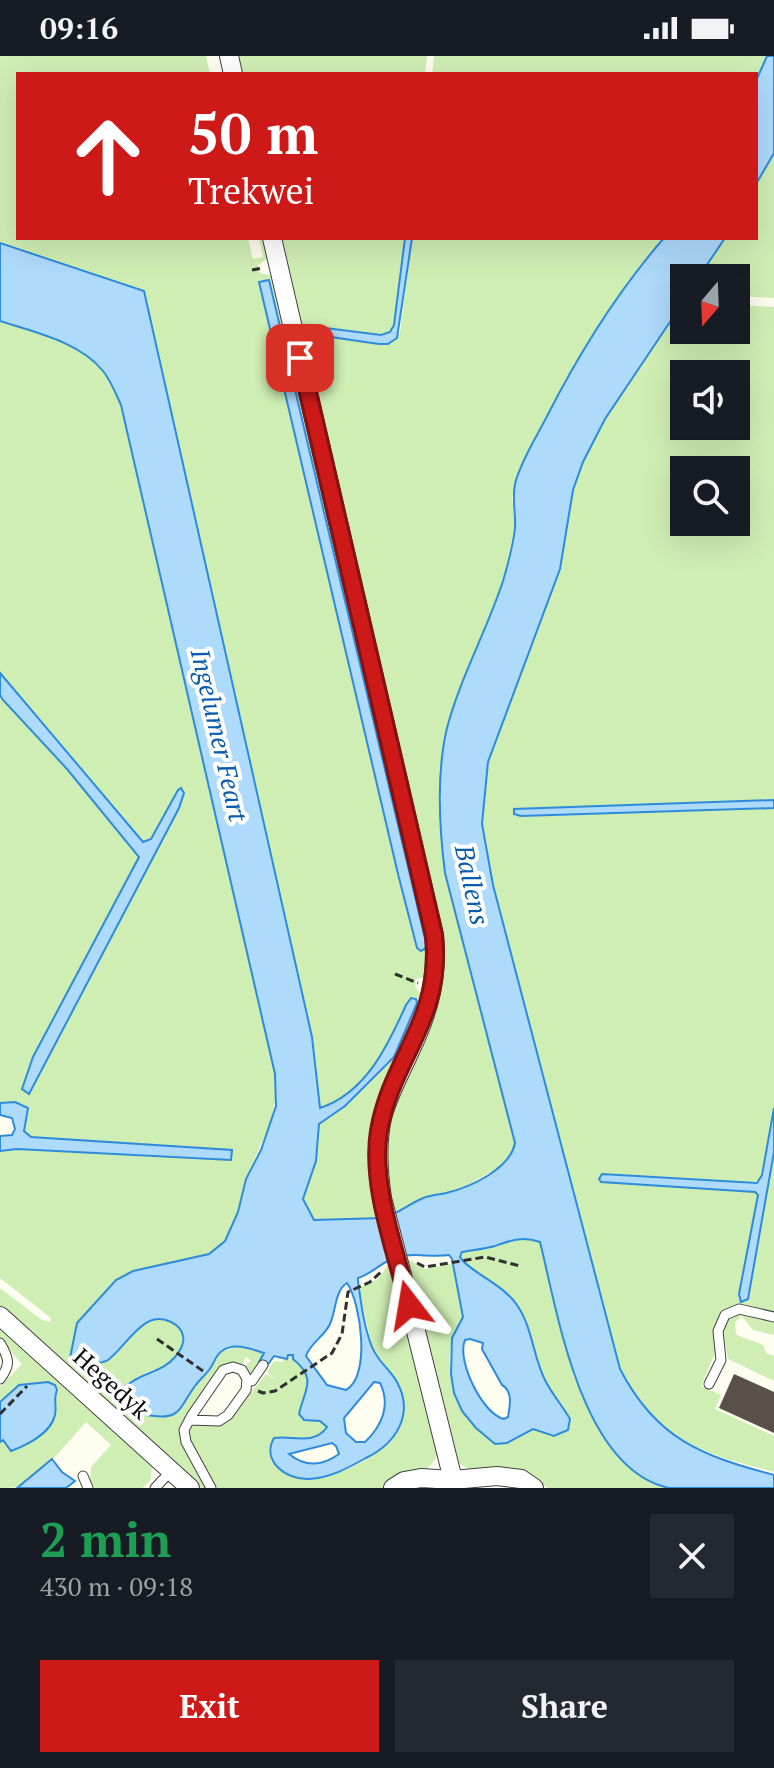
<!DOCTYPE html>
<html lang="en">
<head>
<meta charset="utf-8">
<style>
	:root { --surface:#171b24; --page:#242831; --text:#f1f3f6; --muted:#9ea1a6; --accent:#cd1a18 }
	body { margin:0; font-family:"PT Serif",serif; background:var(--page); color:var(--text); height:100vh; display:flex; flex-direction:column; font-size:30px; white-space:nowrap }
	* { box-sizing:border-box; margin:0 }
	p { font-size:26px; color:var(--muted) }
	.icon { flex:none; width:44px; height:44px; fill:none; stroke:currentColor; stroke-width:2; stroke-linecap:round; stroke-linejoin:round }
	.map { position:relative; height:1432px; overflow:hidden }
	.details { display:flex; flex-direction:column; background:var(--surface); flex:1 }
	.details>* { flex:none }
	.top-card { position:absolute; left:16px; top:16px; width:742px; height:168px; border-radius:0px; box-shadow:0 8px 32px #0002; background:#cd1a18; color:#fff; overflow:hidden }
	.needle { width:52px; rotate:199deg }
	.buttons { position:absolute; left:670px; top:208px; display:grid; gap:16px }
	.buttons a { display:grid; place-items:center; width:80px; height:80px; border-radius:0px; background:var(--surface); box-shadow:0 8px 32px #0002; font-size:40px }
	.pin { position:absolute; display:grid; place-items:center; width:68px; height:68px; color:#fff; margin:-34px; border-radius:16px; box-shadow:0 4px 12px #0006 }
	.me { position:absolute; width:88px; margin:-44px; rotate:346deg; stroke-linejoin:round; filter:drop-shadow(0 0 6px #0008) }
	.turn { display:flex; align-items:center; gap:28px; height:168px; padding:0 40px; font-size:36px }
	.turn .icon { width:104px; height:104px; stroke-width:2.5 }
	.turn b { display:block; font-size:56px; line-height:68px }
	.round { display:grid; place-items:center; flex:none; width:84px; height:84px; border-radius:0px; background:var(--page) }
	.head { display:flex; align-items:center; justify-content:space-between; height:136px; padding:0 40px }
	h1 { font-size:48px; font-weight:600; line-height:60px; color:#1e9e55 }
	.button { display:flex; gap:16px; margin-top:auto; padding:16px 40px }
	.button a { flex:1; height:92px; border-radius:0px; background:var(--accent); color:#fff; font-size:32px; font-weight:600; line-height:92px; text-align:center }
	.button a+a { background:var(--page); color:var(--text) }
	.status { display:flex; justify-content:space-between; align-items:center; height:56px; padding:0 40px; background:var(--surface); direction:ltr }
	.status svg { height:22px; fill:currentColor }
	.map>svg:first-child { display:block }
	.green { fill:#cfeeb4; fill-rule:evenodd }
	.water { fill:#aedafc; stroke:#2e8bdb; stroke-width:2; fill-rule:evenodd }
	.building { fill:#585049 }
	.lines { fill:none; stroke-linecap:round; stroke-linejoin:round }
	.lane-casing { stroke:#414141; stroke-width:11 }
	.street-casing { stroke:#414141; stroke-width:20 }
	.path { stroke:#303030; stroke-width:3; stroke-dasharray:8 4; stroke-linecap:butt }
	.lane { stroke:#fff; stroke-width:9 }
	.street { stroke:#fff; stroke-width:18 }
	.street-bridge-casing { stroke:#414141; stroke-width:20; stroke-linecap:butt }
	.street-bridge { stroke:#fff; stroke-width:18 }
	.route-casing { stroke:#851110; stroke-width:20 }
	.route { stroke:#cd1a18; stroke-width:14 }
	.labels { text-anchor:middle; stroke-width:8; stroke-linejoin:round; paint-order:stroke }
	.street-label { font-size:24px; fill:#0e0e0e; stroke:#fff }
	.water-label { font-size:26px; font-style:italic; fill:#0a5cad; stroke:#fff }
</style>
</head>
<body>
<div class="status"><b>09:16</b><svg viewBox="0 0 49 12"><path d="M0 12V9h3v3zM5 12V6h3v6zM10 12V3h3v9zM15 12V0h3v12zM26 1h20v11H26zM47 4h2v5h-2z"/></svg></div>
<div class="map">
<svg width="774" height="1432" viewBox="0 0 774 1432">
	<rect width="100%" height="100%" fill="#fffdef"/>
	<!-- green -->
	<path class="green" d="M0 0H206L210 18H18V182H248L253 203 263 201 259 182H268V202L258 209 260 217 273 220 428 873 426 921 416 923 415 930 423 942 372 1069 369 1106 382 1162 313 1164 303 1143 316 1105 319 1068 345 1050 394 1001 416 943 411 942 406 948C387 990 366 1036 320 1053L312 981 144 235 0 187ZM270 224 427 891 398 818 259 226Z
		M233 0H427L425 18H237Z
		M434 0H767L756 25V18H432Z
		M774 97V242L736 240V222H698L725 182H756V128Z
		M276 182H405L394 269 390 276 381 279 318 271 315 276 319 280 388 288 400 276 412 182H664L637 213 610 251 565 324 525 401 512 441 515 469 505 516 490 565 448 671 444 692 440 748 445 817 516 1087 514 1096 503 1109 464 1131 423 1142 392 1160 383 1080 439 930Z
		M684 245V274H736V249L774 251V744L514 753 515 759 774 752V1052L760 1124 747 1127 602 1118 599 1123 601 1126 755 1136 758 1139 748 1243 774 1096V1258L741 1249 722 1254 714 1274 717 1293 701 1330 721 1339 715 1353 774 1380V1416L726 1403 679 1384 645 1355 620 1313 493 829 482 768 488 706 560 513 573 434 583 406 605 363ZM684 318H736V370H684ZM684 414H736V466H684Z
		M0 265C34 276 80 286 103 315 111 325 116 338 121 349L275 1018C280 1064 259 1085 246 1125 238 1150 236 1180 211 1196 197 1205 152 1209 133 1215L71 1298 82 1310C89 1306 99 1309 106 1305 125 1296 135 1264 158 1263 186 1262 189 1288 172 1305 164 1312 153 1314 144 1317L182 1353 194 1331 210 1314 221 1296 240 1290 265 1297 250 1318 245 1311 251 1304 246 1301 242 1309 233 1306 220 1310 180 1374 181 1382 207 1432H201L0 1250V1232L42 1264 50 1266 51 1262 0 1222V1095L17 1093 230 1104 232 1094 31 1081 24 1075 27 1052 15 1046 0 1047V639L67 713 139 801 33 1001 26 1018 31 1037 70 956 179 752 178 734 151 783 143 786 139 783 0 617Z
		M515 1182 540 1186 574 1322 645 1421 669 1432H548L532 1423 472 1415 453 1404 406 1202 425 1213 454 1207C457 1219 463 1245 463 1256 462 1266 454 1275 452 1285 443 1325 461 1366 495 1388L517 1383 525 1375 533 1373 543 1375 570 1363 545 1325 524 1261 463 1207 460 1201 461 1196 492 1191Z
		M390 1206 440 1391C432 1420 411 1420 386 1428L382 1432H217L190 1384 189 1378 191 1371C202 1365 215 1371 226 1367L266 1318 276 1324 267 1316 274 1305 283 1306 284 1301 293 1299C297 1307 306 1313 308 1322 311 1337 297 1349 302 1362L320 1365 327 1371C320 1383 298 1386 286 1381L271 1406C278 1411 285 1417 292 1420 322 1431 375 1404 394 1381L386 1313 372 1291 359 1232 378 1223Z
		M742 1257 774 1266V1279L753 1274 742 1260 735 1266 736 1278C745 1284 755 1284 764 1290L766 1297 774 1300V1325L728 1303 722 1273C727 1264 730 1258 742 1257Z
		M0 1269 152 1409 151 1423 143 1432H95L90 1427 91 1411 111 1389 86 1366C66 1388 45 1416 19 1430 14 1432 6 1432 0 1432V1386L55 1361 54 1340 44 1326 19 1329 0 1346V1331L22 1308 0 1283Z"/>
	<!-- water -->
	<path class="water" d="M767 0H774V97L756 128V25Z
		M405 182H412L397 282 388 288H379L317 279 315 276 318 271 381 279 390 276 394 269Z
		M664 182H725L698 222H684V245L605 363 583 406 573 434 560 513 488 706 482 768 493 829 620 1313C656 1383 702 1400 774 1419V1432C749 1432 725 1432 700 1432 690 1432 678 1432 669 1432 581 1413 558 1258 540 1186 522 1180 512 1184 495 1190 484 1193 473 1194 462 1196L460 1201C468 1215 503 1228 517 1249 533 1272 533 1302 546 1326 553 1339 563 1351 570 1363L568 1374 554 1380 533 1373 507 1387 495 1388 476 1372 462 1355 454 1337 451 1318 452 1282 463 1261 452 1203 449 1199C432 1202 413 1196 398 1201 383 1204 374 1217 358 1222V1225C361 1247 364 1271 372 1291 378 1306 390 1313 397 1326 415 1359 395 1388 366 1402 348 1412 330 1422 309 1423 286 1424 261 1405 274 1382 292 1379 314 1390 327 1371L320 1365 304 1364 299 1358C304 1334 318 1323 293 1303V1299H288L287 1303 274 1300 266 1311 259 1306 264 1297C251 1293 235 1286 222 1295 216 1299 215 1305 211 1311 207 1318 200 1323 195 1330 178 1353 182 1365 146 1359 133 1356 123 1350 118 1337 137 1316 161 1318 175 1301 180 1295 185 1288 183 1280 182 1273 177 1269 171 1266 144 1252 127 1290 108 1304 100 1309 87 1307 78 1310L70 1302 77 1267 116 1224 133 1215 209 1198 225 1185 238 1156 246 1123 261 1094 276 1050 275 1018 121 349C116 338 111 325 103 315 80 286 34 276 0 265V187L144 235 312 981 320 1052C366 1037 388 989 406 949L411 942 416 943 417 947 394 1001 345 1050 319 1068 316 1105 303 1143 314 1164 382 1162C397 1159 407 1149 421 1143 429 1139 438 1139 446 1137 471 1131 510 1113 515 1087L445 817C439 770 436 718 447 672 460 622 487 574 503 525 508 508 513 489 515 472 516 455 511 441 516 424 523 402 535 383 545 364 578 299 616 237 664 182ZM347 1227C361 1247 371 1321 346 1334L327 1329 306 1300C310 1287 324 1281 330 1268 336 1255 335 1234 347 1227ZM470 1283 483 1287 482 1293 502 1329C513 1335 510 1350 508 1361L504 1363C483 1359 456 1304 465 1284ZM374 1326 380 1327C391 1349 382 1370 365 1386H356L346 1377 344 1362ZM332 1387 336 1390 339 1398C321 1411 305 1411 289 1398Z
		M269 224 427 891 421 895 417 892 398 818 259 226Z
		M0 617 143 786 151 783 178 734 181 732 184 737 179 752 29 1038 22 1033 33 1001 139 801 67 713 3 644 0 639Z
		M774 744V752L521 760 514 758V753Z
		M15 1046 28 1052 24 1075 31 1081 232 1094 231 1104 17 1093 0 1095V1080L12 1079 15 1073 12 1062 0 1059V1047Z
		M774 1052V1096L748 1243 741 1246 739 1238 758 1139 755 1136 601 1126 599 1123 602 1118 757 1127 762 1119Z
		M48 1326 55 1329 57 1334C53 1343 57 1350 55 1359 51 1377 27 1389 11 1395L3 1384 0 1386V1346L19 1329Z
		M52 1403 62 1416 75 1425 66 1432H17Z"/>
	<!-- building -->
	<path class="building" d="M734 1318 774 1336V1377L719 1352Z"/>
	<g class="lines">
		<defs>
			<path id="lane" d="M0 1287C9 1302 11 1309 0 1323
				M248 1325H252L263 1309
				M709 1328 721 1304 718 1275 725 1259 739 1253 774 1261
				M189 1364 219 1365 228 1359 246 1334 247 1323 242 1314 233 1311 223 1314 192 1359 184 1374 186 1386 211 1432
				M83 1420 88 1432
				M155 1432 171 1415"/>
			<path id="street" d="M229 0 233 18
				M272 182 434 879C438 921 429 955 411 993 401 1016 388 1038 382 1062 376 1089 378 1115 382 1142
				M402 1219 455 1432
				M0 1260 190 1432
				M393 1432 404 1425 421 1422 453 1424 497 1420 521 1423 534 1432"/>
		</defs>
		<!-- lane casing -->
		<use href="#lane" class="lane-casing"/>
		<!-- street casing -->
		<use href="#street" class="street-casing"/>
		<!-- path -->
		<path class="path" d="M252 214 263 212
			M395 918 418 927
			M417 1207 425 1211 485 1201 520 1210
			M157 1283 206 1317
			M258 1335 263 1337 275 1335 332 1297 342 1278 348 1236 370 1226 382 1215
			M0 1358 27 1330"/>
		<!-- lane -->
		<use href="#lane" class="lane"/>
		<!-- street -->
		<use href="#street" class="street"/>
		<defs>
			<path id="street-bridge" d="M382 1142 402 1219"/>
		</defs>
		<!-- street-bridge casing -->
		<use href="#street-bridge" class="street-bridge-casing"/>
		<!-- street-bridge -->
		<use href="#street-bridge" class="street-bridge"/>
	</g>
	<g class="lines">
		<defs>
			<path id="route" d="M300 302 434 879C443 965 392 1000 379 1075 370 1129 396 1196 409 1249"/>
		</defs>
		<!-- route casing -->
		<use href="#route" class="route-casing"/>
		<!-- route -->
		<use href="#route" class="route"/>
	</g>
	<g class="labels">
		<!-- street labels -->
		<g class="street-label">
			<text transform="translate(111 1328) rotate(42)" y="8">Hegedyk</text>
		</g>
		<!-- water labels -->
		<g class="water-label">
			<text transform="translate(219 679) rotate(77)" y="9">Ingelumer Feart</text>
			<text transform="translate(472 829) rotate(78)" y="9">Ballens</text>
		</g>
	</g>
</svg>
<div class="buttons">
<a><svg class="needle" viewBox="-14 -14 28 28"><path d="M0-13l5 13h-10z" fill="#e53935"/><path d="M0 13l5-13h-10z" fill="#9ea1a6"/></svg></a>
<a><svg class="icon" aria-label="sound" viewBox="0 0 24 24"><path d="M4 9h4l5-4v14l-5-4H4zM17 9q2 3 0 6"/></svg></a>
<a><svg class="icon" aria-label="search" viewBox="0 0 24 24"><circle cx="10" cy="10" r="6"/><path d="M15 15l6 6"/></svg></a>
</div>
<div class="pin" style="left:300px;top:302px;background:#d93025"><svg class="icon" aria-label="arrive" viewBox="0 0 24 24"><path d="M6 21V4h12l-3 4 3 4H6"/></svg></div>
<svg class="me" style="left:409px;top:1249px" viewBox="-20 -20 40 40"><path d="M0-17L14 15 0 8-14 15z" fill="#cd1a18" stroke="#fff" stroke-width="4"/></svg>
<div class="top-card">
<div class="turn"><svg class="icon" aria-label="ahead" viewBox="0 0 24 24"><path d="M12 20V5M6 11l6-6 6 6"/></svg><div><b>50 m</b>Trekwei</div></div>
</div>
</div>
<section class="details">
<div class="head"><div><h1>2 min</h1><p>430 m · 09:18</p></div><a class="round"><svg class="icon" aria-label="close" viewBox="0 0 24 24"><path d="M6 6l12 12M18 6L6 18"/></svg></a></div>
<div class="button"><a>Exit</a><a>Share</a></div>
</section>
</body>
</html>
